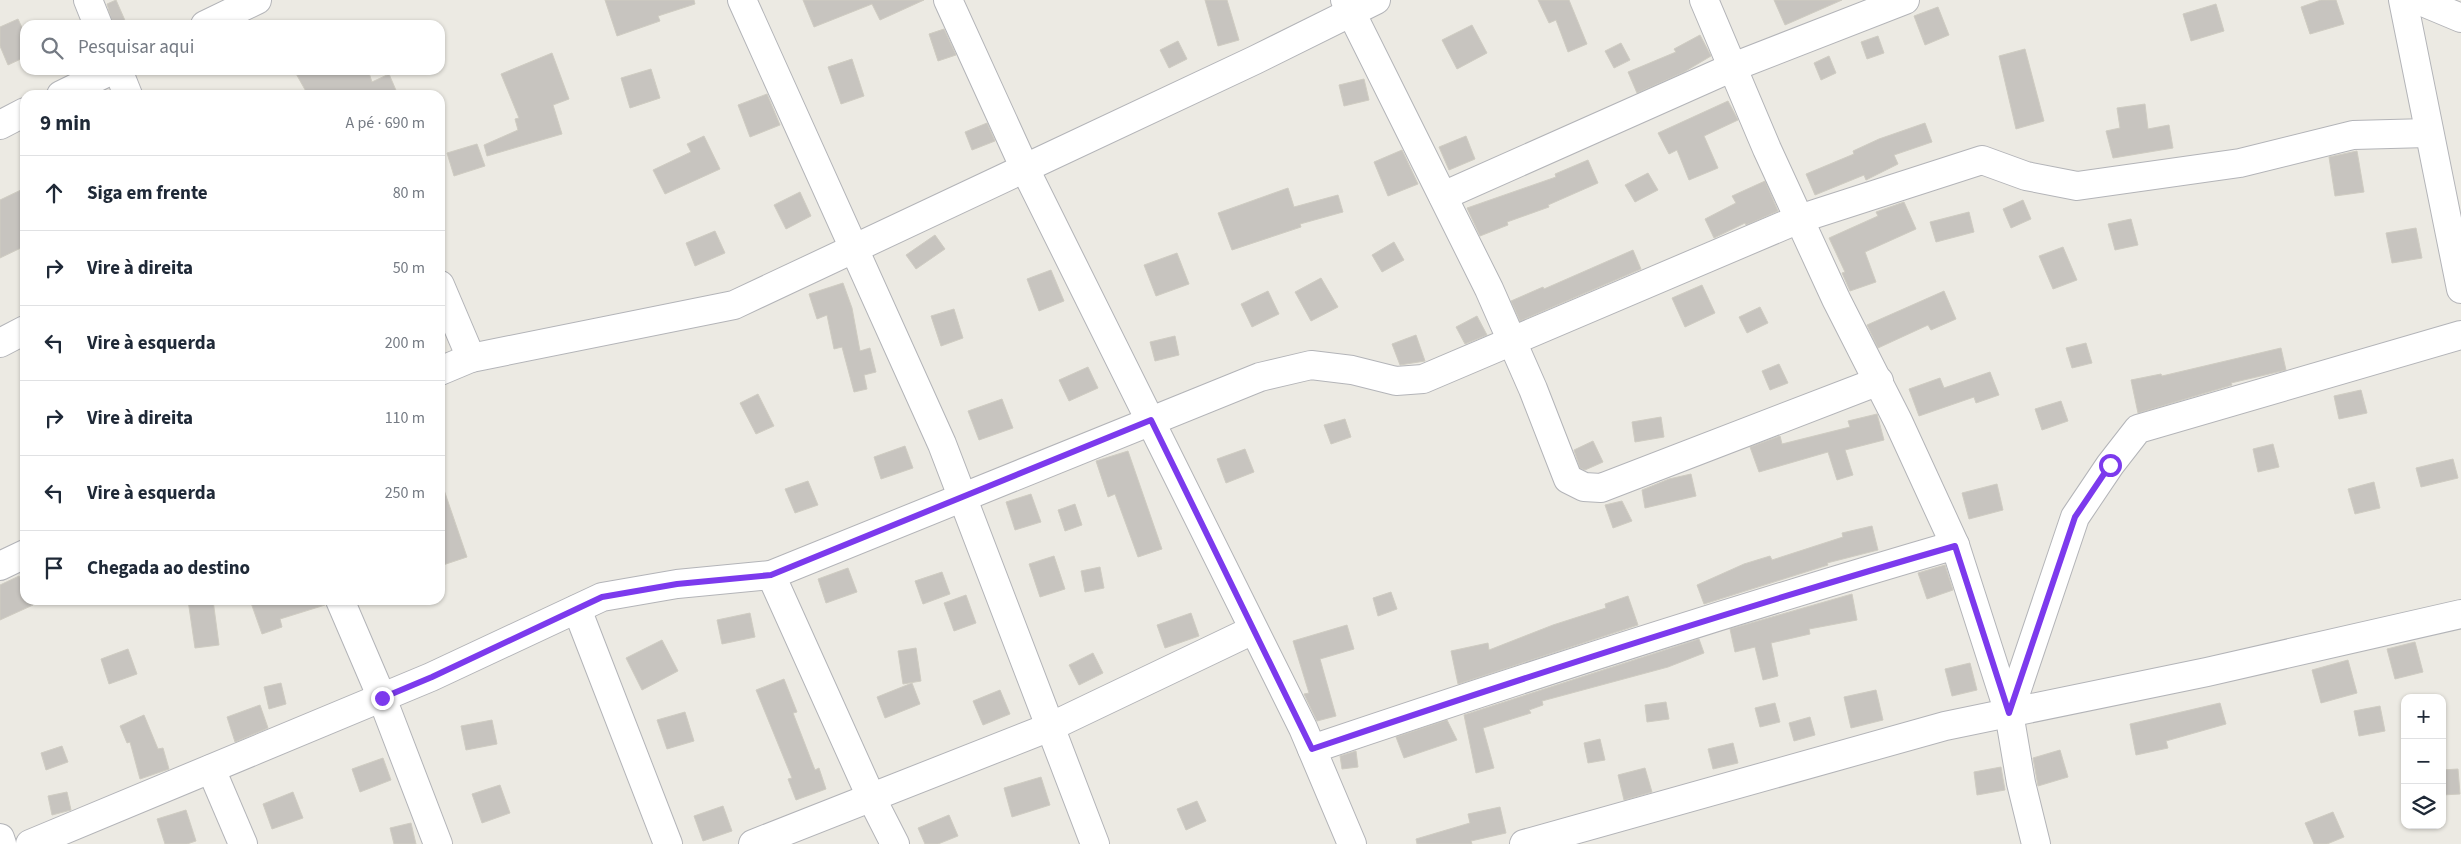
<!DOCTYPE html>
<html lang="pt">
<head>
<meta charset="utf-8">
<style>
  body { margin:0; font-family:"Source Sans 3",sans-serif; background:#f6f6f7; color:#1f2937 }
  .controls { position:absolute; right:15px; bottom:15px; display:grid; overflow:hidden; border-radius:10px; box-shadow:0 1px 4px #0004 }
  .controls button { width:45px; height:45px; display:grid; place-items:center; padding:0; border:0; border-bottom:1px solid #e0e1e3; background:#fff; color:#1f2937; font:25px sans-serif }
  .stop { position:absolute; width:15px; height:15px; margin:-11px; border:4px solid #7c3aed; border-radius:50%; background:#fff }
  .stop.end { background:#7c3aed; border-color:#fff; box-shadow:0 1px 5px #0008 }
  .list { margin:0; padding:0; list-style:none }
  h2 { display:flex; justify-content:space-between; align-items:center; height:65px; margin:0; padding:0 20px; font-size:21px }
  h2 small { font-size:16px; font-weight:400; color:#747a83 }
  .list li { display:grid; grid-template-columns:32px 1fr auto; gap:15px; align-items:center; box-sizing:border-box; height:75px; padding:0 20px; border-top:1px solid #e0e1e3 }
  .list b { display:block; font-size:19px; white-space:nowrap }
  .list em { font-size:16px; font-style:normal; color:#747a83 }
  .icon { flex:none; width:28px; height:28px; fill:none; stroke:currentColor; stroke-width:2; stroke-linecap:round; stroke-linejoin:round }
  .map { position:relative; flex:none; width:2461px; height:844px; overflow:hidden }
  .search { position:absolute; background:#fff; box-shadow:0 1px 4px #0004; left:20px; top:20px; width:425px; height:55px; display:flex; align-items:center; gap:12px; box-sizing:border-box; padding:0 18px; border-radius:15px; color:#747a83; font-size:19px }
  .panel { position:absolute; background:#fff; box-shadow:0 1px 4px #0004; left:20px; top:90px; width:425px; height:515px; border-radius:15px }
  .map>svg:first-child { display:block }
</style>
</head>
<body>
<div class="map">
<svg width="2461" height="844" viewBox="0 0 2461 844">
  <rect width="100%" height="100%" fill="#eceae3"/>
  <g fill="#c7c4bf" stroke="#cfccc2">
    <path d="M116,0L127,25H113L107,4Z"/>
    <path d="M605,0H694L695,4L658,16L660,21L617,36Z"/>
    <path d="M803,0H924L880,20L872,4L814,27Z"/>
    <path d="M1205,0H1227L1239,40L1218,46Z"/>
    <path d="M1538,0H1569L1587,44L1568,52L1556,20L1549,23Z"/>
    <path d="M1774,0H1842L1785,25Z"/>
    <path d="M2321,0H2336L2344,24L2310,34L2301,7Z"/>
    <path d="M2216,4L2224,31L2191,41L2183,14Z"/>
    <path d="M1938,7L1949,35L1925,45L1914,16Z"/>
    <path d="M18,19L25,34V57L8,65L0,46V27Z"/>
    <path d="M1472,25L1487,53L1457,69L1442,40Z"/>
    <path d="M944,29L956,55L938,61L929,34Z"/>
    <path d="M1700,35L1711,56L1684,72L1637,93L1628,72L1676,52L1674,49Z"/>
    <path d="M1878,36L1884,53L1867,59L1861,42Z"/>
    <path d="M1178,41L1187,59L1169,68L1160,50Z"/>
    <path d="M1621,43L1630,60L1614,68L1605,51Z"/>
    <path d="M2025,49L2044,121L2016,129L1999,56Z"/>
    <path d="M552,53L569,99L553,105L562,134L487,156L484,145L518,130L515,119L519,118L501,74Z"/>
    <path d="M1829,56L1836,73L1821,80L1814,63Z"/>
    <path d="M852,59L864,96L841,104L828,67Z"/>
    <path d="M651,69L660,98L630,108L621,78Z"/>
    <path d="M294,70H368L372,82L389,74L398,95H308Z"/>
    <path d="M1364,79L1369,100L1344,106L1339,85Z"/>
    <path d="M767,94L780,125L750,137L738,105Z"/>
    <path d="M1728,101L1738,120L1704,136L1718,168L1689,180L1677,150L1669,154L1658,133Z"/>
    <path d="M2145,104L2148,129L2169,125L2173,148L2113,158L2106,131L2120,128L2117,108Z"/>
    <path d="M987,123L995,141L972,150L965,132Z"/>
    <path d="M1925,123L1932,142L1894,155L1898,164L1866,180L1864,175L1815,195L1806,174L1854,154L1853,151L1879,139Z"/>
    <path d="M704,136L720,169L665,194L653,170L691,152L687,144Z"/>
    <path d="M1466,136L1475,159L1449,170L1439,147Z"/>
    <path d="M477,144L485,166L454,176L447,153Z"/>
    <path d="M1402,150L1418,184L1388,196L1374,162Z"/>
    <path d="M2357,151L2364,192L2335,196L2329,157Z"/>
    <path d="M1588,160L1598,183L1548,205L1549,207L1507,222L1508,225L1480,236L1467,208L1556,177L1555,174Z"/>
    <path d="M1648,173L1658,190L1635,202L1625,185Z"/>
    <path d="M1765,181L1778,211L1746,225L1745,223L1714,238L1705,219L1736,203L1732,196Z"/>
    <path d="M25,188V246L0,258V200Z"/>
    <path d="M1288,188L1294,207L1338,195L1343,212L1300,224L1301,227L1232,250L1218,213Z"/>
    <path d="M800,192L811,216L786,229L774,205Z"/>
    <path d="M2023,200L2031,219L2011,228L2003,209Z"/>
    <path d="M1904,202L1916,229L1865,252L1876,282L1850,291L1842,273L1845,272L1829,238L1878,216L1876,212Z"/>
    <path d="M1969,212L1974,232L1936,242L1930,222Z"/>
    <path d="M2131,219L2138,245L2115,250L2108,224Z"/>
    <path d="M2416,228L2422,258L2392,263L2386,233Z"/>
    <path d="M715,231L725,253L695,266L686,243Z"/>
    <path d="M935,235L945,249L916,269L906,255Z"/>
    <path d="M1394,242L1404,260L1382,272L1372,255Z"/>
    <path d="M2063,247L2077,280L2053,289L2039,256Z"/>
    <path d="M1633,250L1641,269L1520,321L1511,301L1543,287L1544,289Z"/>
    <path d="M1177,253L1189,284L1156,296L1144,265Z"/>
    <path d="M1051,270L1064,301L1039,311L1027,279Z"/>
    <path d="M1321,278L1338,307L1311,321L1295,292Z"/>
    <path d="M843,283L852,308L860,351L870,348L876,372L864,375L867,389L854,392L842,347L834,349L827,315L817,319L809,294Z"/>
    <path d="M1702,285L1715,313L1685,327L1672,298Z"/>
    <path d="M1268,291L1279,314L1252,327L1241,304Z"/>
    <path d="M1944,291L1956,319L1931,330L1928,325L1878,348L1867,325Z"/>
    <path d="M1760,307L1768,323L1747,333L1739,317Z"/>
    <path d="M954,309L963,338L941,346L931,316Z"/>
    <path d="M1477,316L1487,335L1465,344L1456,327Z"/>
    <path d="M1416,335L1425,361L1400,365L1392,344Z"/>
    <path d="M1175,336L1179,355L1155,361L1150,342Z"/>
    <path d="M2086,343L2092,363L2072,368L2066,348Z"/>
    <path d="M2281,348L2286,370L2231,383L2232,385L2138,413L2131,380L2161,374L2162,376Z"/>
    <path d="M1779,364L1788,383L1770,390L1762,371Z"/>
    <path d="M1088,367L1098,388L1069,401L1059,380Z"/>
    <path d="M1990,372L1999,395L1976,403L1974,397L1919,416L1909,389L1940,378L1944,388Z"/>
    <path d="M2361,390L2367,413L2339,419L2334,396Z"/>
    <path d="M758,394L774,426L756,434L740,403Z"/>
    <path d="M1002,399L1013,428L979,440L968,411Z"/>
    <path d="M2061,401L2068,421L2042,430L2035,409Z"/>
    <path d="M1877,414L1884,440L1845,450L1853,475L1837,480L1828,452L1759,472L1750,447L1780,436L1782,444L1850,427L1848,421Z"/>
    <path d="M1661,417L1664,437L1635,442L1632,422Z"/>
    <path d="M1345,419L1351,437L1331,444L1324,425Z"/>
    <path d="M1593,441L1603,462L1585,470L1580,468L1574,450Z"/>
    <path d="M2273,444L2279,467L2258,472L2253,449Z"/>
    <path d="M905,446L913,468L881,479L874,457Z"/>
    <path d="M1245,449L1254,472L1226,483L1217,459Z"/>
    <path d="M1128,451L1162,549L1138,557L1115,494L1108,497L1096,461Z"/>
    <path d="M2453,459L2458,478L2421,487L2416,468Z"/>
    <path d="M1691,474L1696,496L1645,508L1642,490L1669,479Z"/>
    <path d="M808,481L818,505L795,513L785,489Z"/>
    <path d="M2374,482L2380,508L2355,514L2348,489Z"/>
    <path d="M1997,484L2003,510L1969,519L1962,493Z"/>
    <path d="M440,487H443L467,557L440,566Z"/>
    <path d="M1031,494L1041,522L1015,530L1006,502Z"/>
    <path d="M1622,501L1632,521L1613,528L1605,505Z"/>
    <path d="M1075,504L1082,525L1065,531L1058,510Z"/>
    <path d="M1872,526L1878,550L1827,563L1828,565L1704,604L1697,585L1744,564L1770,556L1772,560L1843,537L1842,533Z"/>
    <path d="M1054,556L1065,589L1040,597L1029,564Z"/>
    <path d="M1945,565L1953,590L1927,599L1918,573Z"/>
    <path d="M1100,567L1104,588L1085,592L1081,571Z"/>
    <path d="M848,568L857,592L826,603L818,579Z"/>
    <path d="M942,572L950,594L923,604L915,581Z"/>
    <path d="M19,576L25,588V600H31L33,605L0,620V585Z"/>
    <path d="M1391,592L1397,609L1378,616L1373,598Z"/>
    <path d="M1852,594L1857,620L1809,629L1810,634L1771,643L1778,676L1763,680L1755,647L1735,652L1730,629Z"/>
    <path d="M966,595L976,623L954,631L944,603Z"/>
    <path d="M1628,596L1638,625L1458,684L1451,651L1488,643L1489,650L1553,625L1606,608L1605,604Z"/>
    <path d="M188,600H213L219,645L195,648Z"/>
    <path d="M250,600H325V605L280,619L282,627L262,634Z"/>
    <path d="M750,613L755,637L722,644L717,620Z"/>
    <path d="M1191,613L1199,636L1165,648L1157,625Z"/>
    <path d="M1347,625L1354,649L1320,659L1336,716L1317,721L1304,694L1309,693L1293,641Z"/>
    <path d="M1699,639L1704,653L1668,667L1542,701L1543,705L1529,710L1531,713L1483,728L1494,768L1476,773L1464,715Z"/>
    <path d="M662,640L678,671L642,690L626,658Z"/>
    <path d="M2415,642L2423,672L2395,679L2387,649Z"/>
    <path d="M916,648L921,681L903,684L898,651Z"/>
    <path d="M128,649L137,674L109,684L101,659Z"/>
    <path d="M1093,653L1103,673L1079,685L1069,665Z"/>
    <path d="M2348,660L2357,693L2321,703L2312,670Z"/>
    <path d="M1970,663L1977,690L1952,696L1945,669Z"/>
    <path d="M784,679L797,712L793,713L815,770L819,768L826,789L796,800L788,779L792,778L756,690Z"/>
    <path d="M281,683L286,704L269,709L264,687Z"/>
    <path d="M912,683L920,704L885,718L877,697Z"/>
    <path d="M1000,690L1010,714L983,725L973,701Z"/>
    <path d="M1876,690L1883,720L1851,728L1844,697Z"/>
    <path d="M1666,702L1669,719L1647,722L1645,705Z"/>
    <path d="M1775,703L1780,722L1760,727L1755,708Z"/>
    <path d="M2220,703L2226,724L2166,741L2168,748L2136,755L2130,724Z"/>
    <path d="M260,705L268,728L235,742L227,717Z"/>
    <path d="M2380,706L2385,731L2359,736L2354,711Z"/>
    <path d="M685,712L694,741L667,749L657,720Z"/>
    <path d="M144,715L158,749L163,748L169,769L140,779L130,742L127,743L120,726Z"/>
    <path d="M1810,717L1815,735L1794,741L1789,723Z"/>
    <path d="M492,720L497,744L466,750L461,726Z"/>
    <path d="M1447,720L1457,740L1404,758L1396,737Z"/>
    <path d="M1600,739L1605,760L1588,763L1584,743Z"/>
    <path d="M1733,743L1738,763L1713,769L1708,749Z"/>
    <path d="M62,746L68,762L46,770L41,753Z"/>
    <path d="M2060,750L2068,777L2038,786L2033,758Z"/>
    <path d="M1356,751L1358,767L1342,769L1340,756Z"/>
    <path d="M383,758L391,780L360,792L352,769Z"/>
    <path d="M2001,767L2005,790L1977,795L1974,772Z"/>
    <path d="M1645,768L1652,792L1624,800L1618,775Z"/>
    <path d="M2458,769L2460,794L2442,795V770Z"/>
    <path d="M1041,777L1050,805L1012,817L1004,788Z"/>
    <path d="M500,785L510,813L482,823L472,794Z"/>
    <path d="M67,792L71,810L52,815L48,796Z"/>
    <path d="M293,792L303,818L272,829L263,804Z"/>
    <path d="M1197,801L1206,821L1186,830L1177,809Z"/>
    <path d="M723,806L732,831L703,841L694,816Z"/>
    <path d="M1500,807L1506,833L1471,841L1472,844H1417L1416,839L1470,823L1468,814Z"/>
    <path d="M186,810L196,841L187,844H165L157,819Z"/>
    <path d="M2333,812L2344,837L2327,844H2314L2305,823Z"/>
    <path d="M949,815L958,836L938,844H925L918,828Z"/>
    <path d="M411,823L416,844H394L390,828Z"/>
  </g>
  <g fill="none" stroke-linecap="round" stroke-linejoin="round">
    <defs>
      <g id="minor">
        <path d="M88,0L98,25"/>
        <path d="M742,0L942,444L1095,844"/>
        <path d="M948,0L1025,169L1303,728L1352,844"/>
        <path d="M1345,0L1489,289L1533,389L1568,479L1584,487L1601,488L1879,381"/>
        <path d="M1704,0L1767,149L1836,299L1898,421L1955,545L2009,713L2021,783L2036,844"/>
        <path d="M2403,0L2461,289"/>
        <path d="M2418,0L2461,18"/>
        <path d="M205,25L257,0"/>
        <path d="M118,70L128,95"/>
        <path d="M61,95L112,70"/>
        <path d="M0,125L25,112"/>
        <path d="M1443,196L1733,67L1905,0"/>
        <path d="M440,285L471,358L440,371"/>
        <path d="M0,343L25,330"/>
        <path d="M471,358L734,305L1255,60L1376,0"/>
        <path d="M0,566L25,554"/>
        <path d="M771,575L871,797L895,844"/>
        <path d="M340,600L382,698L438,844"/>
        <path d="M577,609L668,844"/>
        <path d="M2009,713L2075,517L2110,465L2138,429L2461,335"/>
        <path d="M1312,749C1525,677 1739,608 1955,545"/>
        <path d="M211,769L243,844"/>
        <path d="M0,838L2,844"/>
        <path d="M30,844L431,677L602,597L677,584L771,575L1260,377L1311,365L1352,370L1396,381L1423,379L1799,219L1982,160L2026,176L2077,186L2240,163L2353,135L2428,133"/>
        <path d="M753,844L1050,727L1253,630"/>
        <path d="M1524,844L1945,726L2207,672L2461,614"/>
      </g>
    </defs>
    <use href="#minor" stroke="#b3b4b8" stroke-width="30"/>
    <use href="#minor" stroke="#fff" stroke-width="28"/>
  </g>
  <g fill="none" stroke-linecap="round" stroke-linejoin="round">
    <path stroke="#7c3aed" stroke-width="6" d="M382,698L432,677L602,597L677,584L771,575L1151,420L1312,749C1525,677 1739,608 1955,546L2009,713L2075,517L2110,465"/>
  </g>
</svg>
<div class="controls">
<button>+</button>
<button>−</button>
<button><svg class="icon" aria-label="layers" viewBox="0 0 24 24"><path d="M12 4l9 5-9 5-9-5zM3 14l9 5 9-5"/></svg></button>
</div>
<div class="stop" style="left:2110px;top:465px"></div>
<div class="stop end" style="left:382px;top:698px"></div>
<div class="search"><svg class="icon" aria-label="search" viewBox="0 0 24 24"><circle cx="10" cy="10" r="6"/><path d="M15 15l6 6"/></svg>Pesquisar aqui</div>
<section class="panel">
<h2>9 min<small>A pé · 690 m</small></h2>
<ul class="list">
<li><svg class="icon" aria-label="ahead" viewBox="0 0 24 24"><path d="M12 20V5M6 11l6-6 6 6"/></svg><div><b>Siga em frente</b></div><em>80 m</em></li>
<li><svg class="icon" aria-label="right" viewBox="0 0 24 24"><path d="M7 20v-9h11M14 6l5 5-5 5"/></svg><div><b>Vire à direita</b></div><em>50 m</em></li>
<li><svg class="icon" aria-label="left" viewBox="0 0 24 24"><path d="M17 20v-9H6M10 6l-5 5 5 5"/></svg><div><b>Vire à esquerda</b></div><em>200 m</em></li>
<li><svg class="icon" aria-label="right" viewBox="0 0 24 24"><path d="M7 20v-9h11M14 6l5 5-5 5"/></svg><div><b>Vire à direita</b></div><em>110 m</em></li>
<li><svg class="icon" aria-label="left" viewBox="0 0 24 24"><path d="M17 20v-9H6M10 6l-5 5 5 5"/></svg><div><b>Vire à esquerda</b></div><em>250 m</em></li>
<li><svg class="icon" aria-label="arrive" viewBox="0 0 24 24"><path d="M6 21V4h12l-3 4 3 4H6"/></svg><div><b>Chegada ao destino</b></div></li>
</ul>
</section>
</div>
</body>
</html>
